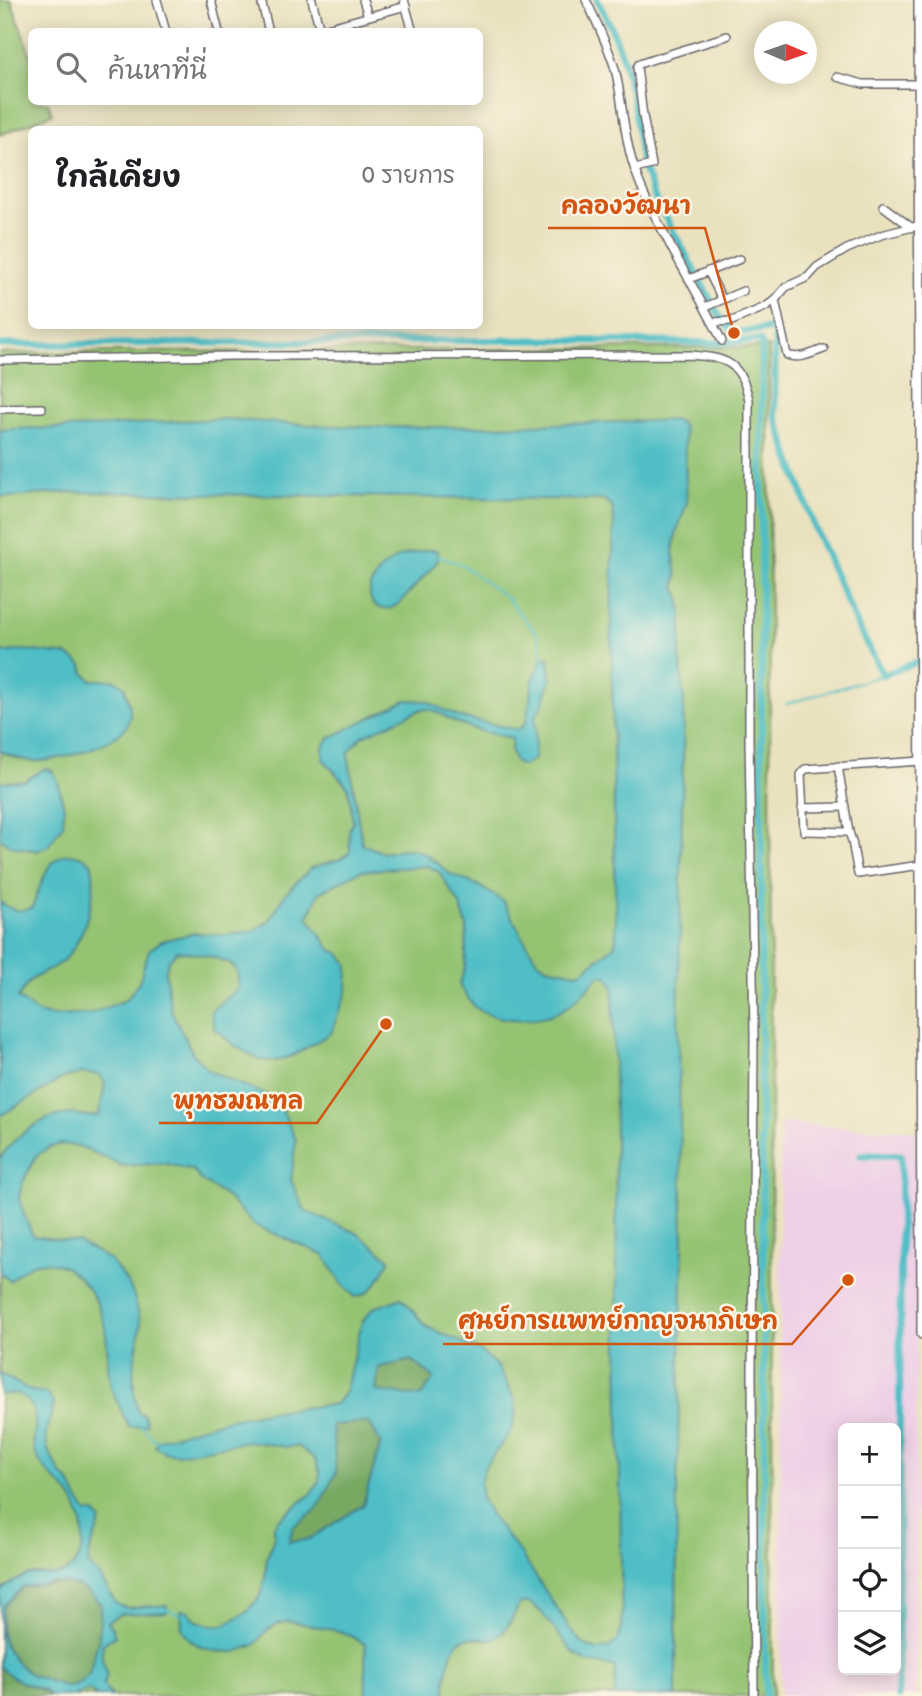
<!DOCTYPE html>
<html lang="th">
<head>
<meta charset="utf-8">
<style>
  body { margin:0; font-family:"Balsamiq Sans","Playpen Sans Thai",sans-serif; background:#f6f6f6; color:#202124 }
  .controls { position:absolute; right:21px; bottom:21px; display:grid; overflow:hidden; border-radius:10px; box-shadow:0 4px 18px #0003 }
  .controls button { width:63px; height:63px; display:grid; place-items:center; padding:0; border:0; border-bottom:2px solid #e0e0e0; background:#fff; color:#202124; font:35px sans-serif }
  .compass { position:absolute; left:754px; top:21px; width:63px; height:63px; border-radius:50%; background:#fff; box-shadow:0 4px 18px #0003; rotate:92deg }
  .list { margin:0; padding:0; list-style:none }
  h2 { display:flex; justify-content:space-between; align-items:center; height:91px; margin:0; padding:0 28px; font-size:30px }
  h2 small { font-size:23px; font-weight:400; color:#757577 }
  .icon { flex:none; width:38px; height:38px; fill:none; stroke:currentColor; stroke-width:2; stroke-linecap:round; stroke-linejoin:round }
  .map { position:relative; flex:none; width:922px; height:1696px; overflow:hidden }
  .search { position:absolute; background:#fff; box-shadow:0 4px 18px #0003; left:28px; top:28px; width:455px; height:77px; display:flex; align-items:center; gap:18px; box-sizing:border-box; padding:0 24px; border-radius:10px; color:#757577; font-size:26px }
  .panel { position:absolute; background:#fff; box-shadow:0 4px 18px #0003; left:28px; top:126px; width:455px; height:203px; border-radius:10px }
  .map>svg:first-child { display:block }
</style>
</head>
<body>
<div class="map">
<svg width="922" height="1696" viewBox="0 0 922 1696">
  <rect width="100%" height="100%" fill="#fcf5e5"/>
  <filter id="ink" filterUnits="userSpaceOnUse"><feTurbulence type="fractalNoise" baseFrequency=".0143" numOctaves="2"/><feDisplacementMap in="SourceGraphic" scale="14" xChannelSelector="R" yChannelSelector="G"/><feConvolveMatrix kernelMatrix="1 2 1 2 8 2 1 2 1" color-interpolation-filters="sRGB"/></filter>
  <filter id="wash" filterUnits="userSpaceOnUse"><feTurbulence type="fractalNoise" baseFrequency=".00686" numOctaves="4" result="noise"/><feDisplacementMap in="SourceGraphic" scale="28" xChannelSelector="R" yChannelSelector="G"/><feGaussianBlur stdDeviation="1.57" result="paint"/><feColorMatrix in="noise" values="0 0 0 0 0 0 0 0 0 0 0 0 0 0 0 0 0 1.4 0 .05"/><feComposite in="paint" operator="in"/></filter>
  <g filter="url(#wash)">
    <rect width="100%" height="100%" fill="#eae2bf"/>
    <path fill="#eed0e7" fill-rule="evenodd" d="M780,1123L916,1131L917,1696H781ZM843,1428H896V1670H843Z"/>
    <g fill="#94c372" stroke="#5b7256" stroke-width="2">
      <path d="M0,0H11L31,57L32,102H48L52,114L0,135Z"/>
      <path d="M769,347L773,1696H0V353Z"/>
    </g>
    <g fill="#77a964" stroke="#4c6650" stroke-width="2">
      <path d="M412,1360L434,1378L421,1397L376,1391L378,1367Z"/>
      <path d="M369,1422L381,1443L363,1505L309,1540L289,1542L293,1527L317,1509L332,1425Z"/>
      <path d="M55,1583C80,1584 83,1587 101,1604L99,1639L89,1675L79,1683L68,1687L31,1675L15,1661L5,1646L1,1629L4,1605L23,1587Z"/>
      <path d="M0,1666C14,1682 34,1684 51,1696H0Z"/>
    </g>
    <g fill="#4fbec6" stroke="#387080" stroke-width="2" fill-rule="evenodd">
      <path d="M230,419C377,434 525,425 673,420L680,422L684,429L687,503L677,530L673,551L677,576L675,588L680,598L682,617L680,655L684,700L678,1037L683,1241L677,1487L676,1696H615V1667L586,1662L574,1654L540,1611L529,1603H520C514,1614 509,1628 499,1636C489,1643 478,1636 467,1638C448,1642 445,1680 446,1696H366L365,1644L343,1632L289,1621L275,1625L265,1632L255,1645L235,1652L215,1651L201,1647L190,1640L182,1629L181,1610L188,1611L197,1621L209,1625H225L246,1612L259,1598L265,1579L267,1558L274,1537V1526L278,1520L311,1494L318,1484L320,1473L315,1459L298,1446L286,1447L249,1441L178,1454L165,1452L155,1446L158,1440L225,1420L266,1412L336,1404L345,1392L362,1322L373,1308L402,1298L427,1327L479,1350L497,1366L515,1400L516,1414L511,1431L486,1465L480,1482L482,1499L491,1516L521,1554L571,1630L583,1644L596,1650L608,1648L618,1640L622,1626L613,987L607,976H599C587,989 574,1004 558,1012C536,1023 495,1022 475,1007C469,1001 464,992 459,985L465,968L467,927L460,905L439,872L428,866L360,871L319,893L308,917L330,949L340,954L348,964L347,992L331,1033L294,1055L276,1061L260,1060L235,1046L214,1028L211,1011L238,988C238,980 239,971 233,966C223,957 190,952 177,951L169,960L165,971L171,1010L193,1054L209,1071L269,1096L280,1105L296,1140L291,1180L305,1211L357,1233L390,1259C381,1276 375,1293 355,1297L340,1281L324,1255L254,1225L227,1197L202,1181L192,1170L164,1163L123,1166L79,1146L62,1144L50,1147L36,1156L22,1184L19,1198L24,1215L33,1236L78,1242L110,1260L128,1283L134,1296L141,1323L133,1370L134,1393L138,1412L144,1415L147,1425L129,1427C123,1414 116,1401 111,1387C106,1369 109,1347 105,1328C99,1297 73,1257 37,1263C26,1265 18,1274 10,1281L0,1273V1159C12,1137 45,1114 71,1114C83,1114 86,1119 99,1115L105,1084L100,1075L83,1073L63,1078L0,1116V902C11,910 19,913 32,908C43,880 52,836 91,862C99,890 85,938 64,960C55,968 41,973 31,980C26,985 22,992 18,998L38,1013L51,1016L90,1014L126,1000L139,982L149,950L162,941L194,933L226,935L255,930L269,921L286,893L311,868L340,859L350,852L349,830L353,821L348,787L323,759V748L329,738L406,700L426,701L459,717L519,730L526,722L533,680L542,658H549L551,678L543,704L535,716L536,728L534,759L522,766L515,762L511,751L512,738C494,735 475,730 458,723C446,718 435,708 422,709L361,737L348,753L362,844L384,853L402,849L416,850L431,857L429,859L435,861L450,874L479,886L503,901L526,943L536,959L546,967L577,973L583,971L614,946L616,938L611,624L614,519L612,507L605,500L70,492L12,497L0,496V430C22,427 44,429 66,428C121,426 175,420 230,419ZM412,1360L434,1378L421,1397L376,1391L379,1367ZM369,1422L381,1443L363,1505L309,1539L289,1542L293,1527L317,1509L336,1473L332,1425Z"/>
      <path d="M427,550H437L438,561L400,603L391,608L382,609L373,604L370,596V586L381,569L400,556Z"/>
      <path d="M24,650L68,655L82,665L84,673L91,680H114L124,686C128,699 133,710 128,723C120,745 53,763 31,761C19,760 10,756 0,751V653Z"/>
      <path d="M44,769L51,770L57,778L64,808L63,825L48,846L37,851L11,846L0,838V782L24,781Z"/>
      <path d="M0,1374L32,1391L46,1393L54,1403L46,1432L47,1448L61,1474L70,1482L77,1498L87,1513H95L101,1520L90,1550L88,1564L100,1576L115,1602L121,1606L128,1608L167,1605V1612L120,1614L107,1622L112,1627L115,1636L103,1644C103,1648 101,1653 102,1657C104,1671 111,1669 103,1685L111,1696H97L89,1690L73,1696H51L43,1690L21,1682L6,1673L0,1666V1591C12,1583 23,1574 38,1574C45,1574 53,1576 60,1574C68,1573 76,1564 79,1557C89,1534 80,1506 64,1488C62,1485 58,1483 56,1481C50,1475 43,1467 39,1460C23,1437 51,1417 18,1393L0,1395ZM55,1583C80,1584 83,1587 101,1604L99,1639L89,1674L79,1683L68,1687L31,1675L15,1661L5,1646L1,1629L4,1605L23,1587Z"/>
    </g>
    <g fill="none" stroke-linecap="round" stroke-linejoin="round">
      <g stroke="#4fbec6" stroke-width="2">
        <path d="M439,556L462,565L506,597L537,634L544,658"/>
        <path d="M786,704L883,675"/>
        <path d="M141,1426L157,1442"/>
        <path d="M167,1609L181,1615"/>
      </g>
      <g stroke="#4fbec6" stroke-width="7">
        <path d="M597,0L611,27L623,58L633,99L642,163L654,196L719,316L734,333L775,328V415L815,529L857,625L883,675L922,660"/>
        <path d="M730,342L759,340L762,344V355L761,1113C766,1307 763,1502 766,1696"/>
        <path d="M0,345L536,340L713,343L729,342"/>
        <path d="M861,1155H901L898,1696"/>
      </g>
    </g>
  </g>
  <g filter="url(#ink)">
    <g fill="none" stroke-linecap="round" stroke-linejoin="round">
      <defs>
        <g id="minor">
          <path d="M157,0L166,32"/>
          <path d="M211,0L219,32"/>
          <path d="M261,0L269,32"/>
          <path d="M312,0L320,30"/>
          <path d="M363,0L368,16"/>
          <path d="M404,0L412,29"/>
          <path d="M586,0C597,23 608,45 615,69C623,101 623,133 633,164C642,193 657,220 671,247C688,278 706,309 722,341"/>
          <path d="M312,32L406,6"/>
          <path d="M837,77L863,84H920"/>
          <path d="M635,169L652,165L643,116L637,67L639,64L654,59L727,36"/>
          <path d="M883,206L911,227"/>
          <path d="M708,271L722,299"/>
          <path d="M689,279L740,259"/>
          <path d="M775,300L787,355C800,360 812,353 824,349"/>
          <path d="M705,307L743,291"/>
          <path d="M713,322L732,321L765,307L775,300L786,287L808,277L817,267L847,249L881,235L921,225"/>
          <path d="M0,360L233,356L691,355C727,358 741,362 749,400V739L754,1034L752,1373L754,1696"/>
          <path d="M0,409L42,408"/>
          <path d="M838,766L849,832L852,841L858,874L921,865"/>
          <path d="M802,808L845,807"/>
          <path d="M849,832L804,831L801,775L805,769L921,761"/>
        </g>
        <path id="major" d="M919,0L922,1334"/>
        <path id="highway" d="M920,8L922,28"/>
      </defs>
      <use href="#minor" stroke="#686569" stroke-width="10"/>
      <use href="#major" stroke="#686569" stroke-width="12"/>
      <use href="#highway" stroke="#686569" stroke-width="13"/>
      <use href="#minor" stroke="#fff" stroke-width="7"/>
      <use href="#major" stroke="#fff" stroke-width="9"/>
      <use href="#highway" stroke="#fff" stroke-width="10"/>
    </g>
  </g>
  <path fill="none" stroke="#d45411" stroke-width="2.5" d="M734 333L705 228H548M386 1024L317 1123H159M848 1280L792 1344H443"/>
  <g fill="#d45411" stroke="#fcf5e5" stroke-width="2.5">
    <circle cx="734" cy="333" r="7"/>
    <circle cx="386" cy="1024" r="7"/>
    <circle cx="848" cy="1280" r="7"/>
  </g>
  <g font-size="24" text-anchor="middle" font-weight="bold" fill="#d45411" stroke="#fcf5e5" stroke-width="5" stroke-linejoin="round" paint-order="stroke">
    <text x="626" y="214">คลองวัฒนา</text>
    <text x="238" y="1109">พุทธมณฑล</text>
    <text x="618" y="1329">ศูนย์การแพทย์กาญจนาภิเษก</text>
  </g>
</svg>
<div class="controls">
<button>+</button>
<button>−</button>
<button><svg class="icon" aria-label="locate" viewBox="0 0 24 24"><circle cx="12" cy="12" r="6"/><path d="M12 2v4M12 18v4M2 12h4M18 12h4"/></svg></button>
<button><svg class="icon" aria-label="layers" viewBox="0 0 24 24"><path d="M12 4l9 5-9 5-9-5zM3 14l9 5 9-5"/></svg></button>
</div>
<svg class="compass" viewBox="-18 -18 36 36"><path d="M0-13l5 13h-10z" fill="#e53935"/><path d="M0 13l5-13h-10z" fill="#757577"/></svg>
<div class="search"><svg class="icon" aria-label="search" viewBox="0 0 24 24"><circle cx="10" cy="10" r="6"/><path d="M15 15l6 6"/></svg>ค้นหาที่นี่</div>
<section class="panel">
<h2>ใกล้เคียง<small>0 รายการ</small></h2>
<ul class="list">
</ul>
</section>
</div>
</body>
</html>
